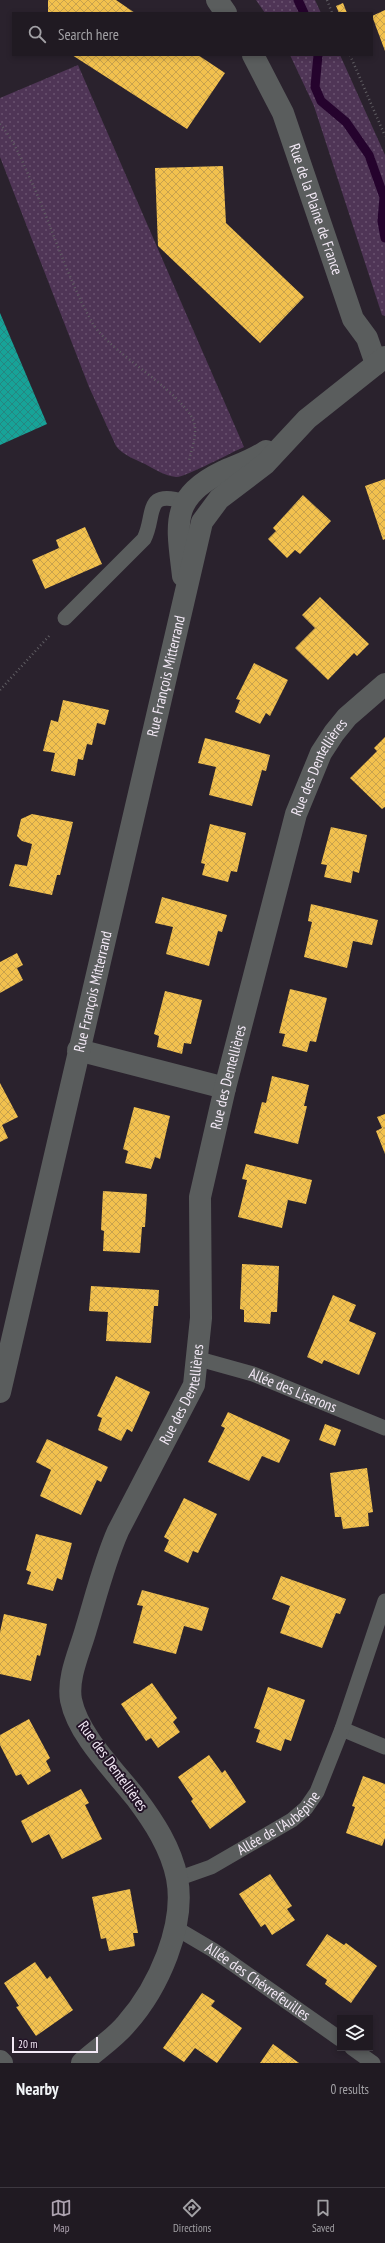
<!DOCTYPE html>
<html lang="en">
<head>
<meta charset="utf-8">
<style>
  body { margin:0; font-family:"PT Sans Narrow",sans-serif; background:#28232a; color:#f1f3f6 }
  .controls { position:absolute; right:12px; bottom:12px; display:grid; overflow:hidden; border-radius:0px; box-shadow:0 2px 6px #0003 }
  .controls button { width:36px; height:36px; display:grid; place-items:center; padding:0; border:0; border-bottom:1px solid #3d3840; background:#201a22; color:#f1f3f6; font:20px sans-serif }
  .scale { position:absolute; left:12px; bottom:10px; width:86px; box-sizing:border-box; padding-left:4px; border:2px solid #f3e9f6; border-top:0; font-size:11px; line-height:14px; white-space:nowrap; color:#f3e9f6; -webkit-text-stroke:3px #231427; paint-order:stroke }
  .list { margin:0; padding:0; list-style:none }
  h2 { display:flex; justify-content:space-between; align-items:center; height:52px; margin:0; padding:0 16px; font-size:17px }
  h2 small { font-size:13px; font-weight:400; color:#a2a1a5 }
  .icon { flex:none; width:22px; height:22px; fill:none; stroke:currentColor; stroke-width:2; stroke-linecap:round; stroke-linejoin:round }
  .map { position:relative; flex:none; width:385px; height:2063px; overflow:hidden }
  .search { position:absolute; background:#201a22; box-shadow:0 2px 6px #0003; left:12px; right:12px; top:12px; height:44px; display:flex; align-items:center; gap:10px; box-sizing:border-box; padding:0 14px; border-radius:0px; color:#a2a1a5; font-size:15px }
  .sheet { height:124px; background:#201a22 }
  nav { display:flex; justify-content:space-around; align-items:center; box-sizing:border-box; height:56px; border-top:1px solid #3d3840; background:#201a22; font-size:11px; color:#a2a1a5 }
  nav a { display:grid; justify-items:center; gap:2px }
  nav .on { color:#ada3b0 }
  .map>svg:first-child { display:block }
</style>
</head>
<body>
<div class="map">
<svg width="385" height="2063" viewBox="0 0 385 2063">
  <defs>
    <pattern id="grass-dots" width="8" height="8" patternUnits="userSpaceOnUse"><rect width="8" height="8" fill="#4f3556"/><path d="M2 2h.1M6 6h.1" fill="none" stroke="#69526f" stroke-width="1.8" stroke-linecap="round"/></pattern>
    <pattern id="homes-cross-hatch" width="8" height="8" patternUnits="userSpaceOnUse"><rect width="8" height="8" fill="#f2c14e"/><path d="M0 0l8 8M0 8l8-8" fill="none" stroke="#c8a24d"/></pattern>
    <pattern id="public-cross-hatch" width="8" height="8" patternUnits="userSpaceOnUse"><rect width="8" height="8" fill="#17a398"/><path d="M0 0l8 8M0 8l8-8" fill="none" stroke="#268781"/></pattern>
  </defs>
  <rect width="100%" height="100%" fill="#2a222d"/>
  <g fill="url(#grass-dots)">
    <path d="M256,0H315L321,13H265Z"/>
    <path d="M290,55H340L385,155V316L382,315L314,106Z"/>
    <path d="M78,65L244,447C232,452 184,478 176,477C165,476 154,469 145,464C134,459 123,455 116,446L89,387L0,157V98Z"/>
  </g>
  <g fill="url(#homes-cross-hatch)">
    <path d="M48,0H116L135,13H48Z"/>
    <path d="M343,3L347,13H339L336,6Z"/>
    <path d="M385,10V51L372,16Z"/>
    <path d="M72,55H198L225,73L187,129Z"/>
    <path d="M223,166L226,223L304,297L260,343L158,246L155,168Z"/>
    <path d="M385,479V539L383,540L365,486Z"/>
    <path d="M303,495L331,521L300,554L295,550L287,558L268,539L276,531L273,528Z"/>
    <path d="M85,527L102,564L45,589L32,560L59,548L56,540Z"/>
    <path d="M320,597L369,644L357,656L354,653L328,680L295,648L315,628L302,615Z"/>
    <path d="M254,663L288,680L270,716L266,713L260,724L235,712L240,700L236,699Z"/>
    <path d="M63,700L109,710L105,725L97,723L92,745L87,744L83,760L78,759L75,776L51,771L55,753L43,751L51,720L58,722Z"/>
    <path d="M385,737V807L382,809L350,778L377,751L374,748Z"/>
    <path d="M205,738L270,755L266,771L262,770L252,806L209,795L216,767L198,763Z"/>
    <path d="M32,814L73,822L60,875H57L52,895L9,886L15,864L27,866L32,844L22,841L17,836L21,819Z"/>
    <path d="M210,824L246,833L237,872L231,871L228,882L202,875L205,864L201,863Z"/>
    <path d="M331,827L367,835L359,873L353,871L351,883L324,877L327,865L321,864Z"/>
    <path d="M162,897L227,915L222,932L218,931L209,966L166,954L173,927L155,923Z"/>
    <path d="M311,904L378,920L372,945L353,941L347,968L304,957L312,922L308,921Z"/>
    <path d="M17,953L23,965L17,968L23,980L0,993V962Z"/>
    <path d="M290,989L327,998L316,1042L310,1041L307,1052L282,1046L285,1034L279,1033Z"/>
    <path d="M165,991L202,1000L191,1044L184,1043L182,1054L157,1047L159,1036L154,1034Z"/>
    <path d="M272,1076L309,1085L304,1106H307L298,1144L254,1133L262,1102L266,1103Z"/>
    <path d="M0,1083L18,1117L2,1125L8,1138L0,1142Z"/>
    <path d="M134,1107L170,1116L160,1159L155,1157L151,1169L125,1163L128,1151L123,1149Z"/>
    <path d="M385,1114V1154L376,1131L382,1128L377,1117Z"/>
    <path d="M246,1164L312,1180L306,1204L288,1200L282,1228L238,1217L247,1180L242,1179Z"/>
    <path d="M103,1191L147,1194L145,1227H142L140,1253L103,1251L104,1231L101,1230Z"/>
    <path d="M242,1264L279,1266L277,1312H271L270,1324L244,1322V1310L240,1309Z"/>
    <path d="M91,1286L159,1290L158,1306H154L151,1343L106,1341L108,1312L89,1311Z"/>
    <path d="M333,1295L356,1305L349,1321L376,1333L359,1375L324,1360L322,1364L307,1357Z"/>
    <path d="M116,1376L150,1392L132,1432L127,1429L121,1441L98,1430L102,1418L97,1416Z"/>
    <path d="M228,1412L290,1440L279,1463L262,1456L249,1481L208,1462L225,1428L221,1426Z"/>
    <path d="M325,1424L341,1430L335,1446L319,1440Z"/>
    <path d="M47,1439L108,1467L101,1482L97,1480L81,1515L40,1496L51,1470L36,1462Z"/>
    <path d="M367,1468L373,1512L368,1513L369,1526L343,1529L341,1517H335L330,1473Z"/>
    <path d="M184,1498L217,1514L198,1553L193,1551L188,1563L164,1551L169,1540L164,1537Z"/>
    <path d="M36,1534L72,1543L62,1580L57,1578L53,1591L27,1584L31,1572L26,1570Z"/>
    <path d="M281,1576L346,1599L340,1614L336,1613L322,1648L280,1633L290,1606L272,1599Z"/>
    <path d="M142,1590L209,1608L202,1631L184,1626L176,1654L133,1643L143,1606L137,1605Z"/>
    <path d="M4,1614L47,1624L40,1656L37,1655L31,1681L0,1674V1632Z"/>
    <path d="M152,1683L177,1718L173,1722L180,1732L158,1748L151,1738L146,1741L121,1704Z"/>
    <path d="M268,1687L305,1700L291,1741L285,1739L281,1751L256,1742L260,1730L254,1728Z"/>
    <path d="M29,1719L50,1758L46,1761L51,1771L28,1785L21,1774L16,1776L0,1745V1735Z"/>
    <path d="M209,1755L222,1773L225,1770L246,1802L210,1829L191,1801L193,1799L178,1777Z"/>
    <path d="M363,1776L385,1784V1838L382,1846L346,1833L355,1807L352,1806Z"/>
    <path d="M81,1789L89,1803L85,1805L102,1839L62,1859L49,1834L32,1843L21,1821Z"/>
    <path d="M270,1874L292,1906L287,1909L295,1920L272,1935L265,1924L261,1927L239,1894Z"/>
    <path d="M130,1889L138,1933H133L135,1946L109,1951L106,1938L101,1939L92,1897Z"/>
    <path d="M327,1934L344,1945L346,1943L377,1966L351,2003L325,1984L327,1980L306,1965Z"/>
    <path d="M35,1962L47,1979L50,1976L73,2010L36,2036L16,2007L19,2006L4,1983Z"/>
    <path d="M202,1993L215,2001L211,2006L242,2028L217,2063L195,2048L184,2062L163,2048Z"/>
    <path d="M273,2044L299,2063H260Z"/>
  </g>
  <path fill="url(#public-cross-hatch)" d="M0,313L47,424L0,445Z"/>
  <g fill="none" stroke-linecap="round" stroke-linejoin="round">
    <g stroke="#25032d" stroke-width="9">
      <path d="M298,0L304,13"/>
      <path d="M318,55L315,87L321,101L346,122L369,155L384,197L382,221L385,238"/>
    </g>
    <g stroke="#605e63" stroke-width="2.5" stroke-dasharray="1 3" stroke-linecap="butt">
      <path d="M327,0L332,13"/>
      <path d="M350,55L385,136"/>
      <path d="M0,124C13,139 20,156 28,174C51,223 66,276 93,324C112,355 194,398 195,428C196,438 191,451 189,461"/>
      <path d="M0,690L50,635"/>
    </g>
    <g stroke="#5a5d5d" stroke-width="15">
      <path d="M65,618L144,539C156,516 143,488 185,502"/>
      <path id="s1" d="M199,1359L253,1374L385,1428"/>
      <path d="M342,1729L385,1747"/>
      <path id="s2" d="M177,1879L211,1867L292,1820L306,1808L317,1792L342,1729L385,1601"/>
      <path id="s3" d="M174,1927L213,1950L340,2039"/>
      <path d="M352,2048L373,2063"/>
    </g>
    <g stroke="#5a5d5d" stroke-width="22">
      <path d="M217,0L226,13"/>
      <path id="s4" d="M253,55L283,113L353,319L367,338L376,364"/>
      <path d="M183,576C177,524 169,497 224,471C238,465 253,460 266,451"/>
      <path d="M78,1050L225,1088"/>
      <path id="s5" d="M0,1392L202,522L219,499L265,464L307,419L385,357"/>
      <path d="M0,2061L2,2063"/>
      <path id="s6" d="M82,2063C96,2050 115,2038 127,2023C158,1988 186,1926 177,1878C171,1848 154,1822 136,1798C114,1770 78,1735 71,1700C67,1677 80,1651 86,1629C96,1596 104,1563 118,1531L194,1385L201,1318L200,1197L225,1088L296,814L321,753L334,733L347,717L385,684"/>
    </g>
  </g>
  <g text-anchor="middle" stroke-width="4" stroke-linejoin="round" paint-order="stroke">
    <g font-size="15" fill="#f3e9f6" stroke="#231427">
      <text dy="5" stroke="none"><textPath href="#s4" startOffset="167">Rue de la Plaine de France</textPath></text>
      <text dy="5" stroke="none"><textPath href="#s5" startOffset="735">Rue François Mitterrand</textPath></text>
      <text dy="5" stroke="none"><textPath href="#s6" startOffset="1404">Rue des Dentellières</textPath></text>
      <text dy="5" stroke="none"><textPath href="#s5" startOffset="411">Rue François Mitterrand</textPath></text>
      <text dy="5" stroke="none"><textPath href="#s6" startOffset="1080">Rue des Dentellières</textPath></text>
      <text dy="5" stroke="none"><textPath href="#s1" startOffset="99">Allée des Liserons</textPath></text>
      <text dy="5" stroke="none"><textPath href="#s6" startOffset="756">Rue des Dentellières</textPath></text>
      <text transform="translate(113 1766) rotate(54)" y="5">Rue des Dentellières</text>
      <text dy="5" stroke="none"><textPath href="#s2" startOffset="117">Allée de l'Aubépine</textPath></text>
      <text dy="5" stroke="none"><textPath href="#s3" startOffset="100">Allée des Chévrefeuilles</textPath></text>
    </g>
  </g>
</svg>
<div class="controls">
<button><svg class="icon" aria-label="layers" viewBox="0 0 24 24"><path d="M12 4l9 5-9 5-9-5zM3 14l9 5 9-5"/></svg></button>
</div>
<div class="scale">20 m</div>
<div class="search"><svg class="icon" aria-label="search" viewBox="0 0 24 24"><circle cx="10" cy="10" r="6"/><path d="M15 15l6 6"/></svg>Search here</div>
</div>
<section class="sheet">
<h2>Nearby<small>0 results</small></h2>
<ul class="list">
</ul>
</section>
<nav>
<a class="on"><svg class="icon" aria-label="map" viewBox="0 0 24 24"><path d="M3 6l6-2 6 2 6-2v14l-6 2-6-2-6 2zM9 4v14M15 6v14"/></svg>Map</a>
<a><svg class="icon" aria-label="directions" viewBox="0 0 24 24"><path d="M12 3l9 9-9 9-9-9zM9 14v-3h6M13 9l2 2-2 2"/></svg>Directions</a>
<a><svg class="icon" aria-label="saved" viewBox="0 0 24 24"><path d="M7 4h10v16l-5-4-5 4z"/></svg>Saved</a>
</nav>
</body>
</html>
